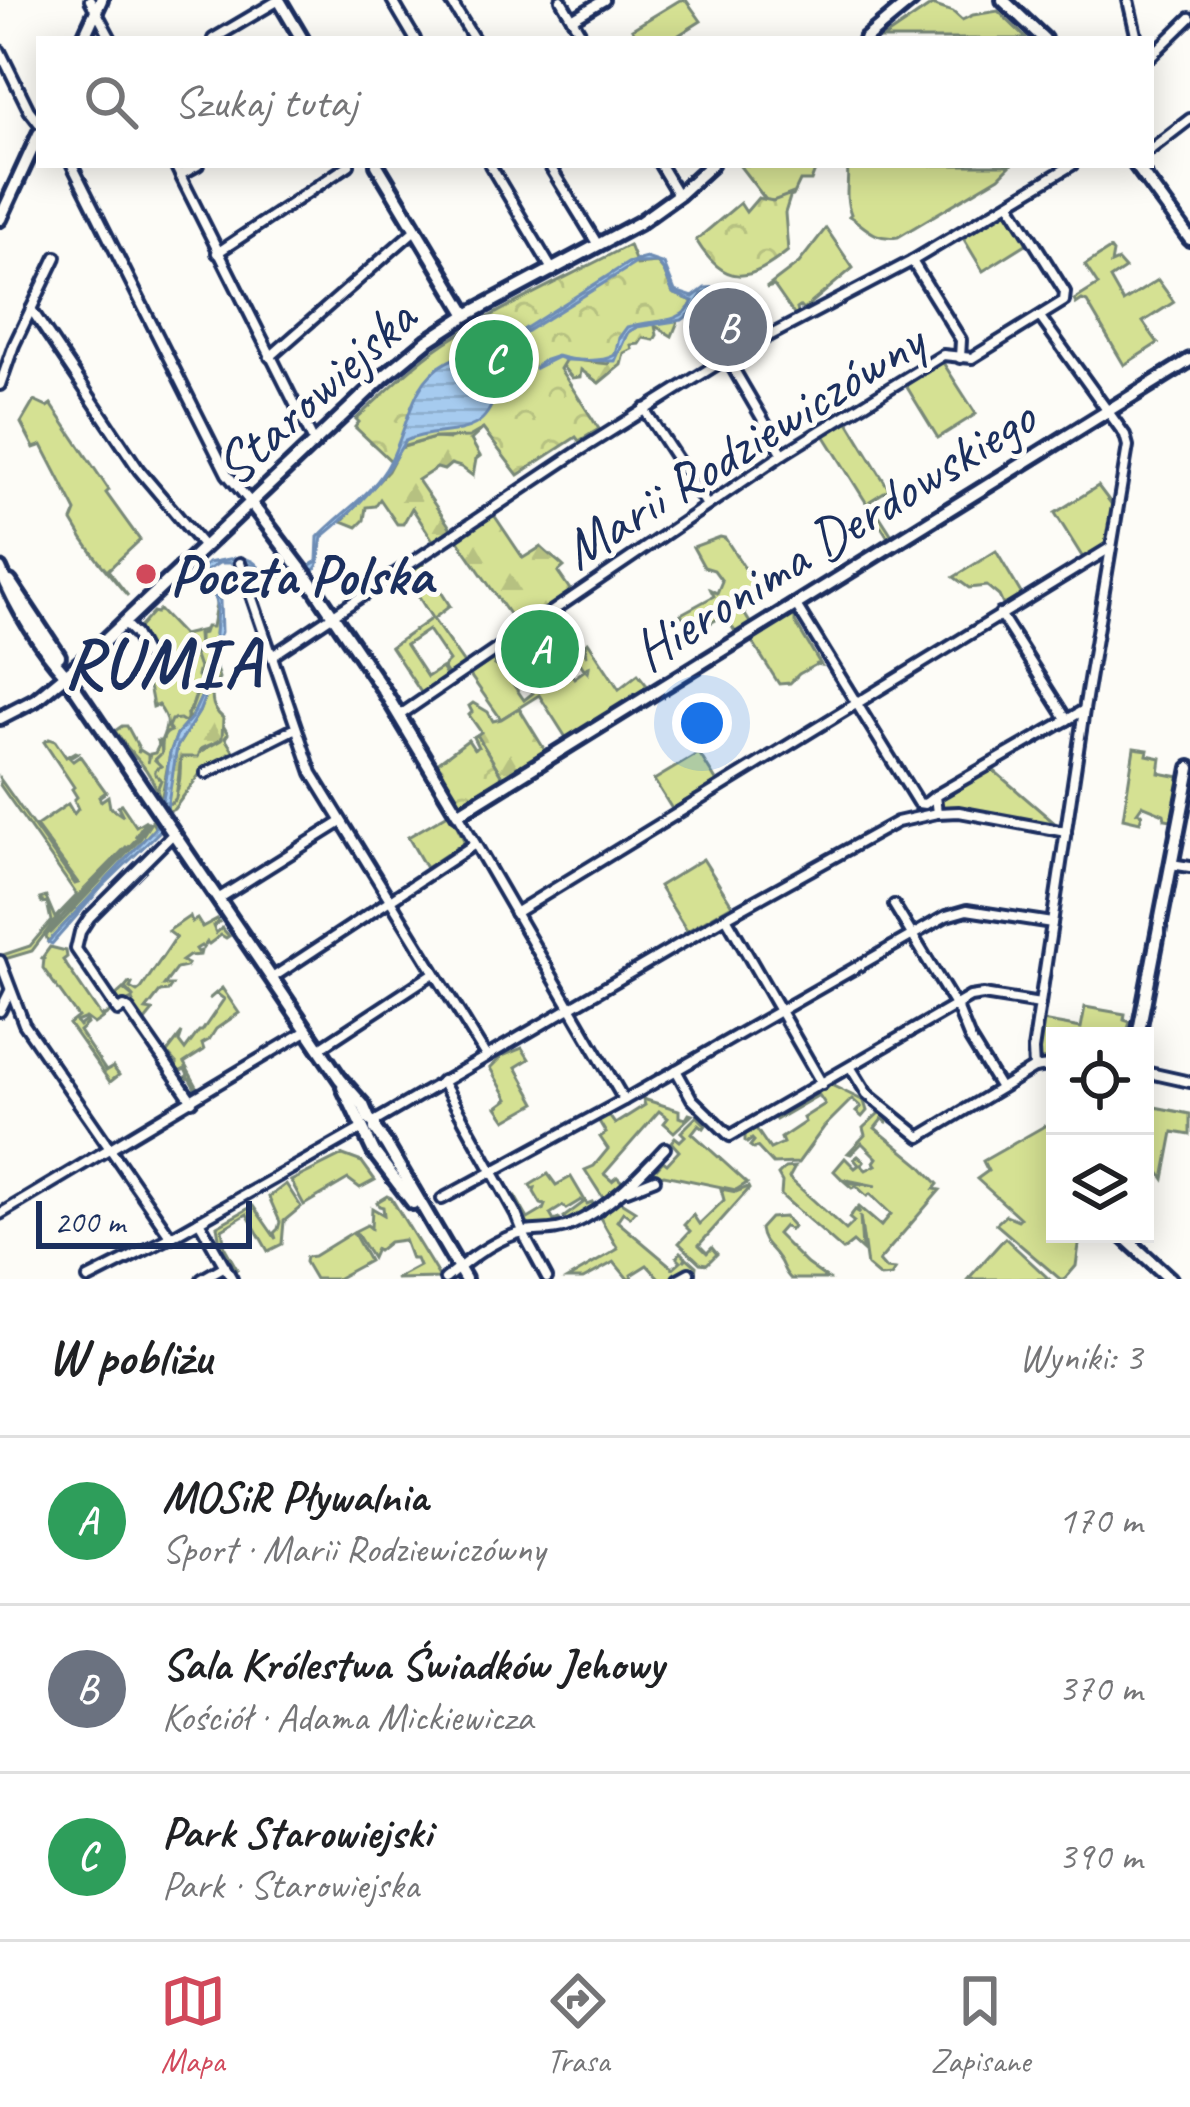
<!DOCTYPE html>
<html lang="pl">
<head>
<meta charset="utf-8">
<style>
  body { margin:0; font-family:Caveat,sans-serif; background:#f2f2f2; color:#202124 }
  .controls { position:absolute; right:36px; bottom:36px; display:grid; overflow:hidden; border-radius:0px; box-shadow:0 6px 30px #0003 }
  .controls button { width:108px; height:108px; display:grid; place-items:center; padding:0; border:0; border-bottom:3px solid #e0e0e0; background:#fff; color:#202124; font:60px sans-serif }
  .scale { position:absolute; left:36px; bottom:30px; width:216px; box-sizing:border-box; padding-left:12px; border:6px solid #1b2f5e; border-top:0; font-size:33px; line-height:42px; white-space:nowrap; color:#1b2f5e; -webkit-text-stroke:9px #fdfcf7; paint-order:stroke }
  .you { position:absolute; left:702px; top:723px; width:42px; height:42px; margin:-30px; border:9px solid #fff; border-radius:50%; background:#1a73e8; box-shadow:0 0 0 18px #1a73e833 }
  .badge { display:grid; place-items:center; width:78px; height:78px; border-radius:50%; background:#d1495b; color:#fff; font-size:39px; font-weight:700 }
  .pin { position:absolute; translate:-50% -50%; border:6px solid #fff; box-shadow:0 3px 12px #0006 }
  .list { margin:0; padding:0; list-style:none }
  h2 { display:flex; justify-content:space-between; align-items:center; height:156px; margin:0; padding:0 48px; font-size:51px }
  h2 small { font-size:39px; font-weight:400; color:#757577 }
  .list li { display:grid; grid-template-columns:78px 1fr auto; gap:36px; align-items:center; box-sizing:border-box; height:168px; padding:0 48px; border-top:3px solid #e0e0e0 }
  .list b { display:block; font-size:45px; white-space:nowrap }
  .list p { margin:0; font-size:39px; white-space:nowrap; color:#757577 }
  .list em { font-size:39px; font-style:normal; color:#757577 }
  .icon { flex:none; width:66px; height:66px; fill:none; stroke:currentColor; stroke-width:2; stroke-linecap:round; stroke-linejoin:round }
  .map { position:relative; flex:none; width:1190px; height:1279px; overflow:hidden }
  .search { position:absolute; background:#fff; box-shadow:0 6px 30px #0003; left:36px; right:36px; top:36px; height:132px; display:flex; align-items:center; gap:30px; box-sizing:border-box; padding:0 42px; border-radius:0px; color:#757577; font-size:45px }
  .sheet { height:660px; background:#fff }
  nav { display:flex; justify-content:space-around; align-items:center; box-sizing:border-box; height:168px; border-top:3px solid #e0e0e0; background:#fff; font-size:33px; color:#757577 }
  nav a { display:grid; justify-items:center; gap:6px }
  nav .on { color:#d1495b }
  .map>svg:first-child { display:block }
</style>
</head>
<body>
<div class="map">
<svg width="1190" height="1279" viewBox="0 0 1190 1279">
  <defs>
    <pattern id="forest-firs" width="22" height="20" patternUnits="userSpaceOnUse" patternTransform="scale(3)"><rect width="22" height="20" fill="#d5e193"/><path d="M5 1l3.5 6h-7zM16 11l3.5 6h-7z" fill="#b6c181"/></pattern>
    <pattern id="park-crowns" width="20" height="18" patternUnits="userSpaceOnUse" patternTransform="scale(3)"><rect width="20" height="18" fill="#d5e193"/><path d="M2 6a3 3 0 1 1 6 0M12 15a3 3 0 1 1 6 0" fill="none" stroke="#b6c181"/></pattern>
    <pattern id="water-rules" width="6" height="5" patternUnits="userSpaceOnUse" patternTransform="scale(3)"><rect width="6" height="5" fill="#a6cbef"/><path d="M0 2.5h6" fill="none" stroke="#8eafcf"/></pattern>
  </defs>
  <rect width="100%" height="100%" fill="#fdfcf7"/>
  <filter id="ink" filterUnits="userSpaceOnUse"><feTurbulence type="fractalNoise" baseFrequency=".00833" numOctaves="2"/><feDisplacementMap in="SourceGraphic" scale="24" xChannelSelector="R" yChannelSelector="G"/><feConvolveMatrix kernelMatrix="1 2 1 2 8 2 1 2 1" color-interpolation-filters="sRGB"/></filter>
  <g filter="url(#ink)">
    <g fill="#d5e193" stroke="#788878" stroke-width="3">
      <path d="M680,0H686L701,21L679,35L680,39H657L654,35L647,39H638L632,29Z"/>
      <path d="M932,5L953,12L962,20L973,15L998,11L1027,39H882Z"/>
      <path d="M739,165H817L811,181H800L793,196L773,201L766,200Z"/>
      <path d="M1011,165L999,177L898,237C874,241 864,225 849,216L851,214C843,197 850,179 847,165Z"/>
      <path d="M1008,209L1027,238L1026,244L983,271L962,236Z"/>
      <path d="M826,228L853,268L803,310L800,307L797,309L798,313L795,316L774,286L766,288L799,263Z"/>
      <path d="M1110,249L1113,253L1111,264L1118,261L1125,269L1110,279L1123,302L1158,280L1174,302L1143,322L1158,343L1124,365L1087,302L1082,300L1076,304L1074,300L1098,285L1085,265Z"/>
      <path d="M942,361L976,414L938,438L905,384Z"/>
      <path d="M34,401L47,407L51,404L109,490L106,493L140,540L108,570L128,596C105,569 89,552 72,521L76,511L42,445L34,448L21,423Z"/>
      <path d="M847,420L889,489L870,501L893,537L889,539L824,435Z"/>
      <path d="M1098,486L1113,506L1107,543L1083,558L1055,513Z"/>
      <path d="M720,537L725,538L757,587L736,600L752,626L737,635L725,615L692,633L681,614L714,596L711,590L717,593L722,581L714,570L704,567L693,547Z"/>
      <path d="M996,551L1022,595L1004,607L999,596L987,586L969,588L954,577Z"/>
      <path d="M422,562L450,606L433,619L465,665L449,676L443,667L449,661L428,630L406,645L427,677L441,668L447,677L422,694L391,647L432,618L404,574Z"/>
      <path d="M159,610L183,635L204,630V633L198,635L199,645L193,651L199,668L198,676L202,683C193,691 196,706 187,714V721L176,722L174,719L168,726L174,735L167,733L161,743L162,754L156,759L161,766L155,772L161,780L157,790C145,761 131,756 115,731L122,726H127L139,748L138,753L140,750L148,755V763L150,754L155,753L159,745L157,741H161C168,725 169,719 158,705L153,707C151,695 150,687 144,675L148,672L153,674L137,630L153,612L156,613Z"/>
      <path d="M791,615L795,616V622L821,665L817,664L799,674L790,683L779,684L751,640Z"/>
      <path d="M588,642L619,689L638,674L649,688L567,739L539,695L501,719L470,675L490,661L497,660L494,665L497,667L500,665L524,700L533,693L532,690L528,689L535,681L539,685L549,678L548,674L551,677L560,672L558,667L564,664L574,678L585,670L588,673L589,667L584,669L573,652L582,646L587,656L585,644Z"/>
      <path d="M221,722L228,734L225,738L235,754L228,753L221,762L208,767L199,775L174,809L168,812L167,803H172C180,791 181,771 180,757L192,756L221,740Z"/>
      <path d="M49,739L55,741L66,757L75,752L78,753L70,758L73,761L80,756L106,792L99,797L101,801L108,796L110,807L123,816L118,806L121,804L136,826L146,820L135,837L149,821L143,832L61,918L50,934L140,839L152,821L155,828L48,942L46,936L56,923L127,846L59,915L32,951L5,959L3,955L30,946L51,921L47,902L42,903L40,899L46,897L55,918L77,895L0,785V779L75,884L78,883L36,826L68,804L74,814L78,809L74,800L77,797L72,789L74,787L44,742Z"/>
      <path d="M1134,748L1148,750L1147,755L1161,758L1159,773L1180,777L1172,820L1165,819L1164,814L1142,805L1137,812L1142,814L1140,822L1123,818Z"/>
      <path d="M699,753L717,782L672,809L654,780Z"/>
      <path d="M992,769L1057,825L941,807V796Z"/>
      <path d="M449,810L465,842L426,868L408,837L448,814Z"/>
      <path d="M703,859L732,905L687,931L659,886Z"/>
      <path d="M190,916L192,922L197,919L202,927L217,919L219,922L213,926L216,933L222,928L229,936L226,938L221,935L209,944L207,942L203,948L201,946L196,949L198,952L201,951L200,955L189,956L182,961L188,964L186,967L176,969L164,985H172L168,991L160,992L146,1010L153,1011L145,1021L139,1020L128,1005L133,1002L132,999L124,1003L112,999L123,989L134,998L125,988L129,983L132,984L130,988L137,992L141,989L176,937L168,931Z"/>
      <path d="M50,947L66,951L67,957L63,960L101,1016L111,1012L94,1024L86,1018L76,1022L79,1026L86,1021L87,1024L79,1031L106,1071L113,1067L119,1075L110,1082L69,1024L78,1017L43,968L44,959L42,958Z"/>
      <path d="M222,988L239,1013L216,1029L209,1040L202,1044L204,1050L184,1063L199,1090L190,1092L195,1088L189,1078L182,1080L188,1075L185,1069L177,1073L174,1068L177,1064L170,1056L166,1059L165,1055L182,1033L179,1042L185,1050L199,1031H202L224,999L216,993L209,999Z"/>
      <path d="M1085,1007L1125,1014L1124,1020L1130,1022L1126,1036H1055V1060L1041,1061L1038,1054L1042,1021L1081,1028Z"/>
      <path d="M522,1048L529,1059L516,1067L536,1103L506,1120L497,1107L508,1099L490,1068L502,1056Z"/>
      <path d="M829,1084L864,1101L867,1111L862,1117L856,1112L861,1107L852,1099L824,1127L798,1163L773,1164L757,1147L754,1149L750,1146L754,1141L752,1139L747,1143L745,1141V1134L755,1127L770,1149L783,1143L781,1138L805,1122L803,1118L825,1104L819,1095L776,1120L774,1116Z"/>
      <path d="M643,1099L679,1110V1117L686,1119L689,1114L692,1115L674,1132L664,1123L668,1118L659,1111L604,1174L612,1181L617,1177L623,1183L599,1203L603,1198L585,1170L594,1166L608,1149L600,1137L606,1133L597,1118L607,1113L615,1124L645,1105Z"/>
      <path d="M1145,1105L1190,1114V1135L1173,1132L1164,1179L1145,1152Z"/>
      <path d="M880,1112L891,1118L887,1122L882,1119L875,1128L919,1164L938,1184L934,1189L940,1190L879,1261L886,1269L895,1270L891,1276L880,1277L867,1266L860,1216L862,1250L853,1242L843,1250L781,1195L782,1182L778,1175L785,1168L795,1167L789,1178L846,1230L854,1222L849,1218L855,1210L860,1213L857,1209L859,1207L881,1226L891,1214L870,1194L867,1196L856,1186L852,1188L845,1182L876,1186L842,1179L834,1171L845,1158L855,1168L859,1165L854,1159L858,1156L864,1161L861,1165L866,1170L876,1165L874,1162L877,1158L862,1143L851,1154L848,1153L865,1135L863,1128Z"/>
      <path d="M697,1116L706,1125L704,1128L699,1124L692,1133L747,1183L736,1190L664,1175L655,1178L650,1168L653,1165L657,1168L663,1161L667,1164L679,1151L671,1142L675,1137L680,1141L685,1136L681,1132Z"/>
      <path d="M1055,1120V1205L1050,1232L1080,1238L1076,1266L1065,1279H1060L996,1224L1006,1215L1018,1220L1020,1218L977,1179L988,1171L983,1161Z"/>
      <path d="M343,1155L362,1162L375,1180L360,1188L348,1179L304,1205L291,1181Z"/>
      <path d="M548,1174L556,1185L571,1177L587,1204L592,1202L594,1206L566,1222L564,1217L583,1203L581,1200L566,1209L563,1206L550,1214L554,1221L559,1219L561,1224L534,1229L527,1223L512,1197L515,1196L528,1219L543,1210L545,1205L541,1204L534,1192L535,1188L532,1189L530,1185Z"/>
      <path d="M286,1184L301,1207L284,1221L282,1244L268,1251L247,1214L222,1229L225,1248L237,1269L234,1271L221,1249L217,1226L253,1206L276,1239L274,1233L278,1229L280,1222L269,1197Z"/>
      <path d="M748,1187L749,1189L699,1245L707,1253L712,1248L717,1254L707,1264L700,1263L679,1243L690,1231L684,1225L693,1215L699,1224L724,1200L721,1189L736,1192Z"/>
      <path d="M387,1196L391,1198L440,1278L395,1279L419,1266L416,1259H411L404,1240L389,1242L378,1251L376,1249L372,1258L355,1231L367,1225L371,1228L372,1208L384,1215L383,1207L379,1206L377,1202Z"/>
      <path d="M619,1201L635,1211L630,1217L623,1212L617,1221L673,1268L681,1261L677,1257L681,1252L686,1257L684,1261L687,1258L696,1266L695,1274L693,1275L689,1270L673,1279H660L647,1265L631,1275L632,1279H628L614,1262L583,1279H567L618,1249L599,1216Z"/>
      <path d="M785,1217L793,1226L790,1230L784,1226L777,1234L807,1264L828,1279H791C783,1272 784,1266 778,1258C770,1246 762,1244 760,1229L770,1218Z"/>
      <path d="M353,1232L369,1261L336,1279H315L305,1262L306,1257L314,1256Z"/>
      <path d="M1005,1238L1049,1279H968Z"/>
    </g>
    <g fill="url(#forest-firs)" stroke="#788878" stroke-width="3">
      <path d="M679,319L672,336L655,326L657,335L654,340L643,338L639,344L631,345L632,349L624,353L621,365L599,383L581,370L580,377L572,378L563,367L559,366L555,353L621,326Z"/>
      <path d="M483,429L471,440L480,456L476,459L473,476L461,467L451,464L444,470L437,468L418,480L452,530L434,542L412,508L403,524H397L380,499L375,506L366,507L364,520L357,527L342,521L388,471L400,448L434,438L450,439Z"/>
      <path d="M494,515L523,558L541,547C549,555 557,560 564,567L558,572L571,591L518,627L457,539Z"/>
      <path d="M201,567H204L201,570L200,577L215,597L217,609L212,673L192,717L177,734L170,753L161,801L157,790L161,780L155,774V770L161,766L155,760L162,753C162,745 161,734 171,731L168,727L171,720L180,719L186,723L189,718L187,714L191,710L202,680L197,676L199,668L193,651L199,646V634L204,633L206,627H212L216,604L214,596L194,575Z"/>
      <path d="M216,669L219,678C209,693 210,707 223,718L222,739L201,749L198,757H181L176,798L172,803H167L166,809L177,747L199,712Z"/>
      <path d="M473,703L488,712L493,721L501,719L519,708L546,752L503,778L477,735L481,732L469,715L472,712L469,706Z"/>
    </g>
    <g fill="url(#park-crowns)" stroke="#788878" stroke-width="3">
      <path d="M791,194L785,213L788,251C749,282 725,288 696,240L740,203L746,212L758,198L773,201Z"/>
      <path d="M629,245L637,265L657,263L664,271L673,293L693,301C681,330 654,315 631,330C619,338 618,354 608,364L566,359L560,369L599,429L579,441L576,437L518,475L483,429L469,437L434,438L398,448L391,461L355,427L359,422L356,419C388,390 419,358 456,336C511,302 572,275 629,245Z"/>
      <path d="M477,735L503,778L460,805L436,764L468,740L474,749L478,747L473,737Z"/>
    </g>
    <g fill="url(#water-rules)" stroke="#6e8db5" stroke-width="3">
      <path d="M646,258L664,264L675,291L693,297L705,288L719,287V290L702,294L690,314L682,320L637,327L628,332L615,361L566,360L558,357L534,369L542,361L557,356C572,361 601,363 615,355L619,338L627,327C650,319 683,326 693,301L673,293L664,271L658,263H636L492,353L489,347L512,337L628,263Z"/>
      <path d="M483,348L489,353L483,366L496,392C483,445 443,424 405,441C383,480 357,509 322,537C316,569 326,565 293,582L266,578L254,566L242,562L241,558C259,561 254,566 267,574C284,584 303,569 317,561L318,537C340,514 369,496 386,469C408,435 408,382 447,362C458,356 471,353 483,348Z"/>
      <path d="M235,558L237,563H219L205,572L207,582L220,601L221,632L215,650L216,668L199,712L177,747L167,809L159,832L102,887L52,944L48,942L155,828L164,794L170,753L177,734L192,717L212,673L217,609L215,597L202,582L201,570L208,563Z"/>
    </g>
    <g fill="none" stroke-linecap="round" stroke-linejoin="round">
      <defs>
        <g id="street">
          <path d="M90,0L111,39"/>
          <path d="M392,0L415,39"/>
          <path d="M450,0L474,39"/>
          <path d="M561,0L584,39"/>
          <path d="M1128,0L1137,39"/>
          <path d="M572,19L604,0"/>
          <path d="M213,39L279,0"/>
          <path d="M0,51L29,110L39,123"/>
          <path d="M1151,56L1190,18"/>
          <path d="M1151,149L1190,119"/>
          <path d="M72,165L227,474L250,502"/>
          <path d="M175,165L314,442"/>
          <path d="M490,165L553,271"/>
          <path d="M549,165L598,245"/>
          <path d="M660,165L678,195"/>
          <path d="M180,175L198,165"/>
          <path d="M217,253L349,165"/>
          <path d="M912,261L961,340L960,358"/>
          <path d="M31,309L139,470L204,547"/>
          <path d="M270,357L415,230"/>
          <path d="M727,358L783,454"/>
          <path d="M0,385L14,345L56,257"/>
          <path d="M644,409L707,505"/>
          <path d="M240,563L312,773L486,1056"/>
          <path d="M796,605L918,803L925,804L935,796"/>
          <path d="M1000,614L1067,720"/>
          <path d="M124,623L135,634L157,675"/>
          <path d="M272,656L579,451L727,358L912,261L1072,165"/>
          <path d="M400,715L783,454L943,355L972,358L1064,301L1065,292L1010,204"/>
          <path d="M206,773L296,728"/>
          <path d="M937,813L935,796L1084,710"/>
          <path d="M458,814L624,1100"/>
          <path d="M173,834L89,918L80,932L76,949L118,1011L124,1007L129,1010L192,1101"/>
          <path d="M1171,864L1190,867"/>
          <path d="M218,899L341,822"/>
          <path d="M894,905L959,1012L970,1039L1000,1088"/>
          <path d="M515,913L1110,548"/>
          <path d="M726,917L822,1084"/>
          <path d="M0,961L24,1024L171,1237"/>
          <path d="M272,978L475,844"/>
          <path d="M0,1011L10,991"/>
          <path d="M320,1048L434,973"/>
          <path d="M851,1068L867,1094L920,1137L1034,1068L1055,1065"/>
          <path d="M1034,1068L1033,1050L1084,710L1128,446L1125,435L1040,317"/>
          <path d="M676,1070L692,1099L730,1136L970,997L983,995L1040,1004"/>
          <path d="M1145,1072L1190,1082"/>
          <path d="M442,1081L516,1214L526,1239L547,1278"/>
          <path d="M374,1122L726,917L897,822L937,813L959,812L1066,832"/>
          <path d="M627,1190L655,1179"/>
          <path d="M442,1199L624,1100L946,916L967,910L1052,923"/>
          <path d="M0,1214L308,1030"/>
          <path d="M199,1221L232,1279"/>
          <path d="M88,1279L171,1237L361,1129"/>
          <path d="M202,1279L225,1266"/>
          <path d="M445,1279C466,1262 489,1243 516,1234C533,1228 551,1234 571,1225C608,1209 638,1177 665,1148"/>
          <path d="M678,1279L689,1273"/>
        </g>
        <g id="secondary">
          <path d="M279,0L302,39"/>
          <path d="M1003,0L1044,39"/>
          <path d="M83,39L101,0"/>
          <path d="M865,39L912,0"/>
          <path d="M377,165L467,315"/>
          <path d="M1136,165L1190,239"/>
          <path d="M0,219L39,134"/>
          <path d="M250,502L307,577L384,691L458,814L1190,360"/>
          <path d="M0,569C16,607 38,644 66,675L340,1079L363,1105L369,1119L375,1124V1129L386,1144L465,1279"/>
          <path d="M10,582L59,656"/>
          <path d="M0,718L35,700L92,653L382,378L427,341L467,315L639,223L678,195L711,165"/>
          <path d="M1138,1036L1190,768"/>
          <path d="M343,1087L374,1152L413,1203"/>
          <path d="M1121,1234L1170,1279"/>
        </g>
      </defs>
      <use href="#street" stroke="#1b2f5e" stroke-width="16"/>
      <use href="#secondary" stroke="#1b2f5e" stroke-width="20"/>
      <use href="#street" stroke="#fdfcf7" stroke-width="8"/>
      <use href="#secondary" stroke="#fdfcf7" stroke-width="10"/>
    </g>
  </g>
  <circle fill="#d1495b" stroke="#fdfcf7" stroke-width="4.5" cx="146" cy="574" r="12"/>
  <g text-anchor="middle" stroke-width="10" stroke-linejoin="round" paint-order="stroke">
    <g font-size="57" fill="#1b2f5e" stroke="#fdfcf7">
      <text transform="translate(314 391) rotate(-42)" y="20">Starowiejska</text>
      <text transform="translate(742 444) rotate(-32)" y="20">Marii Rodziewiczówny</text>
      <text transform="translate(833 533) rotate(-32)" y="20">Hieronima Derdowskiego</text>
    </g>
    <g font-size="57" font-weight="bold" fill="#1b2f5e" stroke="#fdfcf7" text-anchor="start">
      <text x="170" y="594">Poczta Polska</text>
    </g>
    <g font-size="69" font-weight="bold" letter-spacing="3" fill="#1b2f5e" stroke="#fdfcf7">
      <text x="163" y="686">RUMIA</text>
    </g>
  </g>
</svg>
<div class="controls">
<button><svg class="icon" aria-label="locate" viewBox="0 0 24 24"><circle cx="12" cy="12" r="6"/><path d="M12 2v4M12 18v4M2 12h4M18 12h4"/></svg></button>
<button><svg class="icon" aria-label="layers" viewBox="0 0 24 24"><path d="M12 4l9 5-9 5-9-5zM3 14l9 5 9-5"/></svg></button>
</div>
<div class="scale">200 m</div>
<div class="you"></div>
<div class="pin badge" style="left:540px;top:649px;background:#2e9e5b">A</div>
<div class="pin badge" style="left:728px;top:327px;background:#6b7280">B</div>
<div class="pin badge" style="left:494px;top:359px;background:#2e9e5b">C</div>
<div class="search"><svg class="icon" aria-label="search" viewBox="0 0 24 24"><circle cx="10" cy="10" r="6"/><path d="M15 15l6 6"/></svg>Szukaj tutaj</div>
</div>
<section class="sheet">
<h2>W pobliżu<small>Wyniki: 3</small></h2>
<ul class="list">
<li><span class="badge" style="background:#2e9e5b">A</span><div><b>MOSiR Pływalnia</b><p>Sport · Marii Rodziewiczówny</p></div><em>170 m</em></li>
<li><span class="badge" style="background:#6b7280">B</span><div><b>Sala Królestwa Świadków Jehowy</b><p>Kościół · Adama Mickiewicza</p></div><em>370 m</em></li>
<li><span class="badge" style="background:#2e9e5b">C</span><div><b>Park Starowiejski</b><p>Park · Starowiejska</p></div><em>390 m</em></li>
</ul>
</section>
<nav>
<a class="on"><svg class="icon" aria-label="map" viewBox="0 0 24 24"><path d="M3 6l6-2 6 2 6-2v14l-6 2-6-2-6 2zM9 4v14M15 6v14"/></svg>Mapa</a>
<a><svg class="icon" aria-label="directions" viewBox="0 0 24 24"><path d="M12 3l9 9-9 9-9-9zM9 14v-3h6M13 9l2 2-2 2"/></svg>Trasa</a>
<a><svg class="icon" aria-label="saved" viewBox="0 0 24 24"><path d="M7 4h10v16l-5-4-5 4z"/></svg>Zapisane</a>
</nav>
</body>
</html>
